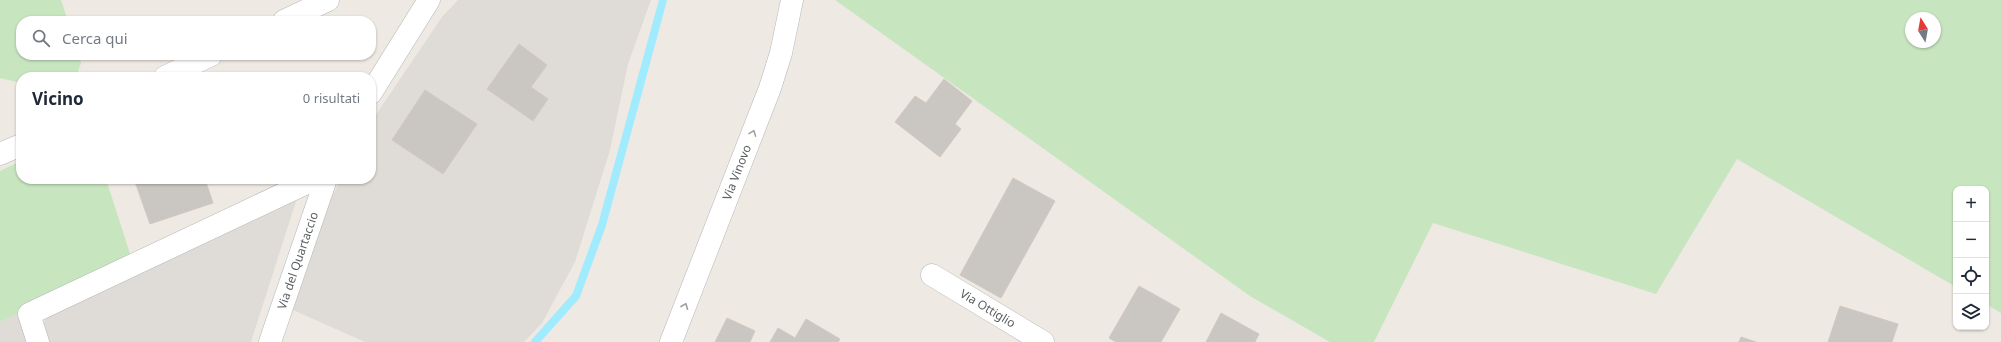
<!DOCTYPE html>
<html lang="it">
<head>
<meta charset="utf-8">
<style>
  body { margin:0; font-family:"Noto Sans",sans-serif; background:#f6f6f7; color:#1f2937 }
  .controls { position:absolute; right:12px; bottom:12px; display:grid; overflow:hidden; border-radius:8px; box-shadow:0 1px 3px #0004 }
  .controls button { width:36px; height:36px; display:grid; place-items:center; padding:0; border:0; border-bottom:1px solid #e0e1e3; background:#fff; color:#1f2937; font:20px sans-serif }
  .compass { position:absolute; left:1905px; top:12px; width:36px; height:36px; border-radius:50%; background:#fff; box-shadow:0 1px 3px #0004; rotate:349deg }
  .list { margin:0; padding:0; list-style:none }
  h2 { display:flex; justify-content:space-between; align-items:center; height:52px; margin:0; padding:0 16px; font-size:17px }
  h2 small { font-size:13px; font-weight:400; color:#747a83 }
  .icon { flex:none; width:22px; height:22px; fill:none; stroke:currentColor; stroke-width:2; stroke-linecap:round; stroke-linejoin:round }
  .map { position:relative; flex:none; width:2001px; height:342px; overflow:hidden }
  .search { position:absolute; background:#fff; box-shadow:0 1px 3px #0004; left:16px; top:16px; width:360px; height:44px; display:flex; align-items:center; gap:10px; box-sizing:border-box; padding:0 14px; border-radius:16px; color:#747a83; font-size:15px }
  .panel { position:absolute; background:#fff; box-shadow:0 1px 3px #0004; left:16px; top:72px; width:360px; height:112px; border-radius:16px }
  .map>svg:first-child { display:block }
</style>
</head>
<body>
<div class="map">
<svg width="2001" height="342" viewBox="0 0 2001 342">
  <rect width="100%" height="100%" fill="#eee9e2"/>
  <g fill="#dfdbd7">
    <path d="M458,0H651L628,64L610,150L575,262L542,323L524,342H365L293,310L326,208L341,179H371V122L442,17Z"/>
    <path d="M297,198L251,342H49L43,323L49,315Z"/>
    <path d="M17,313L27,342H0V322Z"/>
  </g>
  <g fill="#c7e5bf" fill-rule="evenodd">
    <path d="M0,0H61L68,21H21V55H79L81,63L76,77H21V83L0,78Z"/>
    <path d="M835,0H2001V313L1986,304V189H1956V287L1737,159L1656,294L1433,223L1374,342H1330L1250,296ZM1911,18H1935V42H1911Z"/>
    <path d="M21,161V179H106L132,260L0,322V171Z"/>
  </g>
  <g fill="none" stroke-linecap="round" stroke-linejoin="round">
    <path stroke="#a1ebff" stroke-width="8" d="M535,342L576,296L602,225L663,0"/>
  </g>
  <g fill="#cac6c2" stroke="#d2c9c1">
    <path d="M519,44L547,65L531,87L548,99L533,121L487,89Z"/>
    <path d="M944,79L972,101L955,124L961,129L940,157L895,122L915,96L926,103Z"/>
    <path d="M425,90L477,124L443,174L392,140Z"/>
    <path d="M1013,178L1055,201L1001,298L960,275Z"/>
    <path d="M134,179H205L213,203L150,224Z"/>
    <path d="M1139,286L1180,309L1161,342H1116L1109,338Z"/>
    <path d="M1840,306L1898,324L1892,342H1828Z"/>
    <path d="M1221,313L1259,334L1255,342H1206Z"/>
    <path d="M727,318L755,331L750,342H715Z"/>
    <path d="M806,319L840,339L838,342H770L778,328L795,338Z"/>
    <path d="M1741,337L1756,342H1739Z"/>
  </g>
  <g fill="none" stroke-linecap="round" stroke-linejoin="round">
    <defs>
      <g id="street">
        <path d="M284,21L328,0"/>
        <path d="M165,77L211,55"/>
        <path d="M0,154L21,145"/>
        <path id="s1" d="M932,275L1043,342"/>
        <path d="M38,342L29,314L315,179"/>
        <path id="s2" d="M671,342L770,88L781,53L792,0"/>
      </g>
      <g id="secondary">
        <path d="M371,93L429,0"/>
        <path id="s3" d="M270,342L326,179"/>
      </g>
    </defs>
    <use href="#street" stroke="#b3b7ba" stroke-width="23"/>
    <use href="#secondary" stroke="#b2b7ba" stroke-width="23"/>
    <use href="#street" stroke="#fff" stroke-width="22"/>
    <use href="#secondary" stroke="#fff" stroke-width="22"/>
  </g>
  <defs><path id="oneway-chevron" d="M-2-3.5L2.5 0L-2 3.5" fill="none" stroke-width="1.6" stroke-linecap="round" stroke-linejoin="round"/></defs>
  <g stroke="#9da0a1">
    <use href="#oneway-chevron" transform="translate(753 133) rotate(-69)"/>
    <use href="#oneway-chevron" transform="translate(685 306) rotate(-68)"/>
  </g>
  <g text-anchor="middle" stroke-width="3" stroke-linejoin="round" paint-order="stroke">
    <g font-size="12" fill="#5b6063" stroke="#fff">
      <text dy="4" stroke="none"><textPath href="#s2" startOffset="182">Via Vinovo</textPath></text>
      <text dy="4" stroke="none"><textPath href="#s3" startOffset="86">Via del Quartaccio</textPath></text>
      <text dy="4" stroke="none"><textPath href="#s1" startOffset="65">Via Ottiglio</textPath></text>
    </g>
  </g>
</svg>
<div class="controls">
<button>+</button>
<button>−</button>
<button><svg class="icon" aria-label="locate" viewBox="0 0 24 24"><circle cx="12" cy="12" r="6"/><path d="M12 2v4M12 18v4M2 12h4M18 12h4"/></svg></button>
<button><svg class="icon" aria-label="layers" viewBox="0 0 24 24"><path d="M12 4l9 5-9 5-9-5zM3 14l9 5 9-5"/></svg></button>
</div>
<svg class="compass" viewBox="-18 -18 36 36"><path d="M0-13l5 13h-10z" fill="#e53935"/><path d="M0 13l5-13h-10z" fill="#747a83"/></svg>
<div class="search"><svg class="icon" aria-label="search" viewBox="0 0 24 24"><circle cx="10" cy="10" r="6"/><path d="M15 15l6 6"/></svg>Cerca qui</div>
<section class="panel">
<h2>Vicino<small>0 risultati</small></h2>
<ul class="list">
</ul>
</section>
</div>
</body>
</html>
